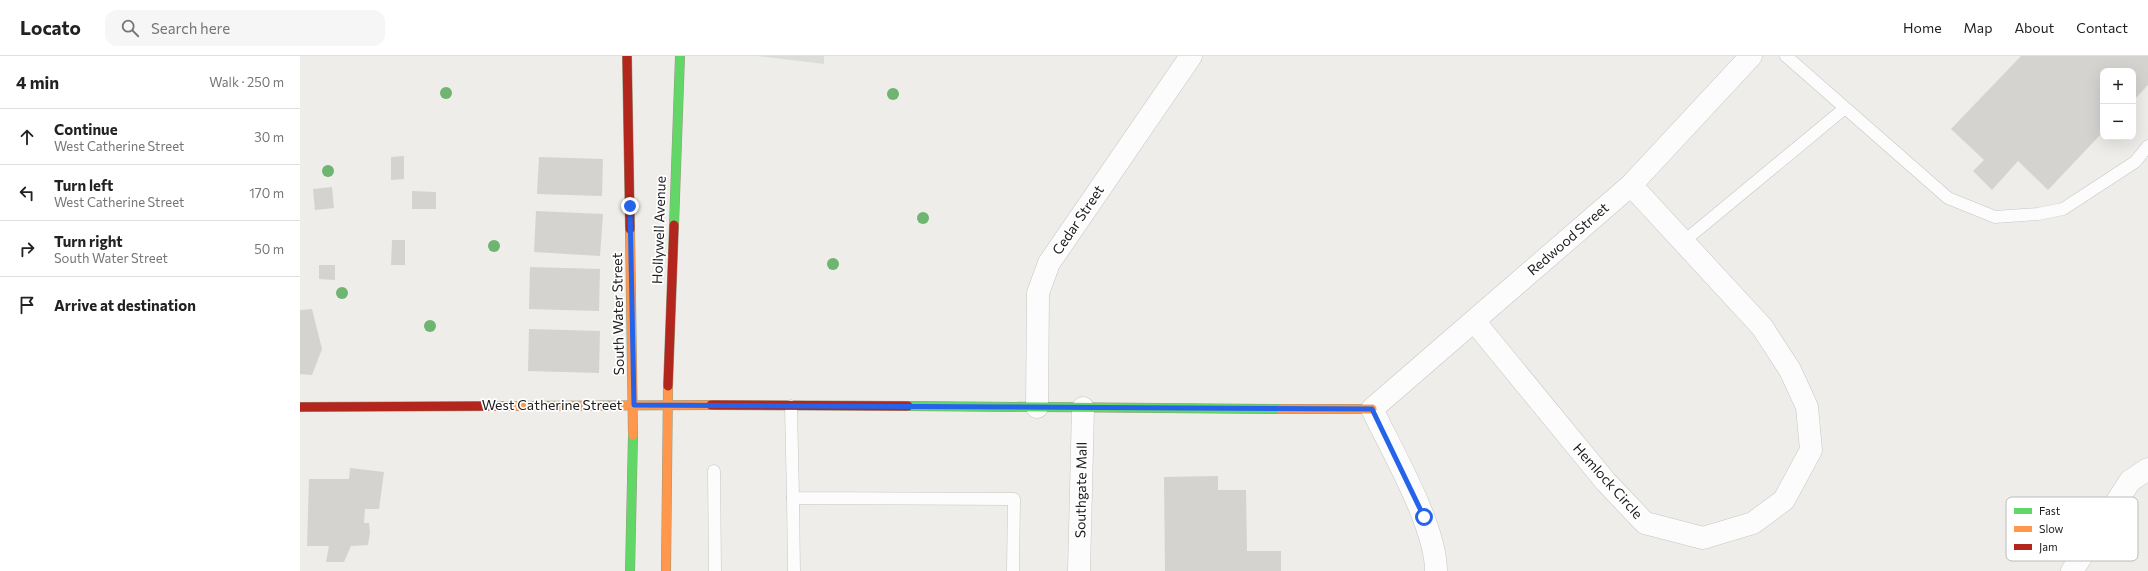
<!DOCTYPE html>
<html lang="en">
<head>
<meta charset="utf-8">
<style>
  body { margin:0; font-family:Commissioner,sans-serif; background:#f6f6f6; color:#222 }
  .controls { position:absolute; right:12px; top:12px; display:grid; overflow:hidden; border-radius:8px; box-shadow:0 4px 16px #0002 }
  .controls button { width:36px; height:36px; display:grid; place-items:center; padding:0; border:0; border-bottom:1px solid #e0e0e0; background:#fff; color:#222; font:20px sans-serif }
  .stop { position:absolute; width:12px; height:12px; margin:-9px; border:3px solid #2563eb; border-radius:50%; background:#fff }
  .stop.end { background:#2563eb; border-color:#fff; box-shadow:0 1px 4px #0008 }
  .list { margin:0; padding:0; list-style:none }
  h2 { display:flex; justify-content:space-between; align-items:center; height:52px; margin:0; padding:0 16px; font-size:17px }
  h2 small { font-size:13px; font-weight:400; color:#767676 }
  .list li { display:grid; grid-template-columns:26px 1fr auto; gap:12px; align-items:center; box-sizing:border-box; height:56px; padding:0 16px; border-top:1px solid #e0e0e0 }
  .list b { display:block; font-size:15px; white-space:nowrap }
  .list p { margin:0; font-size:13px; white-space:nowrap; color:#767676 }
  .list em { font-size:13px; font-style:normal; color:#767676 }
  .icon { flex:none; width:22px; height:22px; fill:none; stroke:currentColor; stroke-width:2; stroke-linecap:round; stroke-linejoin:round }
  .map { position:relative; flex:none; width:1848px; height:515px; overflow:hidden }
  header { display:flex; align-items:center; gap:24px; box-sizing:border-box; height:56px; padding:0 20px; background:#fff; border-bottom:1px solid #e0e0e0 }
  header strong { font-size:19px }
  nav { display:flex; gap:22px; margin-inline-start:auto; font-size:14px }
  .search { width:280px; height:36px; background:#f6f6f6; display:flex; align-items:center; gap:10px; box-sizing:border-box; padding:0 14px; border-radius:12px; color:#767676; font-size:15px }
  main { display:flex }
  aside { flex:1; background:#fff }
  .map>svg:first-child { display:block }
</style>
</head>
<body>
<header>
<strong>Locato</strong>
<div class="search"><svg class="icon" aria-label="search" viewBox="0 0 24 24"><circle cx="10" cy="10" r="6"/><path d="M15 15l6 6"/></svg>Search here</div>
<nav><a>Home</a><a>Map</a><a>About</a><a>Contact</a></nav>
</header>
<main>
<aside>
<h2>4 min<small>Walk · 250 m</small></h2>
<ul class="list">
<li><svg class="icon" aria-label="ahead" viewBox="0 0 24 24"><path d="M12 20V5M6 11l6-6 6 6"/></svg><div><b>Continue</b><p>West Catherine Street</p></div><em>30 m</em></li>
<li><svg class="icon" aria-label="left" viewBox="0 0 24 24"><path d="M17 20v-9H6M10 6l-5 5 5 5"/></svg><div><b>Turn left</b><p>West Catherine Street</p></div><em>170 m</em></li>
<li><svg class="icon" aria-label="right" viewBox="0 0 24 24"><path d="M7 20v-9h11M14 6l5 5-5 5"/></svg><div><b>Turn right</b><p>South Water Street</p></div><em>50 m</em></li>
<li><svg class="icon" aria-label="arrive" viewBox="0 0 24 24"><path d="M6 21V4h12l-3 4 3 4H6"/></svg><div><b>Arrive at destination</b></div></li>
</ul>
</aside>
<div class="map">
<svg width="1848" height="515" viewBox="0 0 1848 515">
  <rect width="100%" height="100%" fill="#eeede9"/>
  <path fill="#dcdcda" d="M457,0H524V8Z"/>
  <g fill="#d5d3d0">
    <path d="M1721,0H1848V29L1833,45V15H1803V76L1748,134L1718,105L1692,134L1673,115L1684,104L1651,73Z"/>
    <path d="M104,100V123L91,124V101Z"/>
    <path d="M239,101L303,103L302,140L237,138Z"/>
    <path d="M32,131L34,152L15,154L13,133Z"/>
    <path d="M112,135L136,136V153H112Z"/>
    <path d="M236,155L303,158L300,200L234,196Z"/>
    <path d="M92,184H105V209H91Z"/>
    <path d="M19,209H35V224L19,223Z"/>
    <path d="M230,211L300,213L299,255L229,253Z"/>
    <path d="M12,253L22,293L12,319L0,318V254Z"/>
    <path d="M229,273L300,275L299,317L228,315Z"/>
    <path d="M50,412L84,416L79,453H65L64,467H69L70,476L68,489L51,490L44,506H26L29,490H7L9,423H49Z"/>
    <path d="M918,420V434H946L947,495H981V515H865L864,421Z"/>
  </g>
  <g fill="none" stroke-linecap="round" stroke-linejoin="round">
    <defs>
      <g id="lane">
        <path d="M1486,0L1648,142L1695,161L1738,158L1763,153L1835,106L1848,90"/>
        <path d="M1383,186L1545,52"/>
        <path d="M491,350L493,442L714,443L713,515"/>
        <path d="M414,415L415,515"/>
        <path d="M493,442L494,515"/>
      </g>
      <g id="street">
        <path d="M1174,265L1306,426L1345,467L1403,482L1453,467L1484,444L1511,394L1507,351L1490,314L1462,271L1331,129"/>
        <path d="M737,351L738,237L749,207L891,0"/>
        <path d="M779,515L783,352"/>
        <path d="M1136,515C1136,470 1092,395 1072,353L1331,129L1451,0"/>
        <path d="M1772,515L1830,425L1848,413"/>
      </g>
      <g id="fast">
        <path d="M374,169L380,0"/>
        <path d="M608,350L981,353"/>
        <path d="M330,515L333,379"/>
      </g>
      <g id="slow">
        <path d="M330,173L333,379"/>
        <path d="M199,350L411,349"/>
        <path d="M981,353H1072"/>
        <path d="M366,515L368,330"/>
      </g>
      <g id="jam">
        <path d="M327,0L330,173"/>
        <path d="M368,330L374,169"/>
        <path d="M411,349L608,350"/>
        <path d="M0,351L199,350"/>
      </g>
    </defs>
    <use href="#lane" stroke="#c7c6c5" stroke-width="13"/>
    <use href="#street" stroke="#c7c6c5" stroke-width="23"/>
    <use href="#fast" stroke="#989a7f" stroke-width="10"/>
    <use href="#slow" stroke="#989a7f" stroke-width="10"/>
    <use href="#jam" stroke="#989a7f" stroke-width="10"/>
    <use href="#lane" stroke="#fcfcfc" stroke-width="12"/>
    <use href="#street" stroke="#fcfcfc" stroke-width="22"/>
    <use href="#fast" stroke="#63d668" stroke-width="9"/>
    <use href="#slow" stroke="#ff974d" stroke-width="9"/>
    <use href="#jam" stroke="#b3261e" stroke-width="9"/>
  </g>
  <g fill="#6eb571">
    <circle cx="146" cy="37" r="6"/>
    <circle cx="593" cy="38" r="6"/>
    <circle cx="28" cy="115" r="6"/>
    <circle cx="623" cy="162" r="6"/>
    <circle cx="194" cy="190" r="6"/>
    <circle cx="533" cy="208" r="6"/>
    <circle cx="42" cy="237" r="6"/>
    <circle cx="130" cy="270" r="6"/>
  </g>
  <g fill="none" stroke-linecap="round" stroke-linejoin="round">
    <path stroke="#2563eb" stroke-width="5" d="M330,150L334,349L1072,353L1124,461"/>
  </g>
  <g text-anchor="middle" stroke-width="3.5" stroke-linejoin="round" paint-order="stroke">
    <g font-size="14" fill="#202020" stroke="#fff">
      <text transform="translate(778 164) rotate(-56)" y="5">Cedar Street</text>
      <text transform="translate(359 174) rotate(-88)" y="5">Hollywell Avenue</text>
      <text transform="translate(1268 183) rotate(-41)" y="5">Redwood Street</text>
      <text transform="translate(318 258) rotate(-91)" y="5">South Water Street</text>
      <text x="252" y="354">West Catherine Street</text>
      <text transform="translate(1308 425) rotate(48)" y="5">Hemlock Circle</text>
      <text transform="translate(781 434) rotate(-89)" y="5">Southgate Mall</text>
    </g>
  </g>
  <rect x="1706" y="441" width="132" height="64" rx="6" fill="#fff" stroke="#bcbcbc" stroke-width="1"/>
  <rect x="1714" y="452" width="18" height="6" fill="#63d668"/>
  <rect x="1714" y="470" width="18" height="6" fill="#ff974d"/>
  <rect x="1714" y="488" width="18" height="6" fill="#b3261e"/>
  <g font-size="11" fill="#202020">
    <text x="1739" y="459">Fast</text>
    <text x="1739" y="477">Slow</text>
    <text x="1739" y="495">Jam</text>
  </g>
</svg>
<div class="controls">
<button>+</button>
<button>−</button>
</div>
<div class="stop" style="left:1124px;top:461px"></div>
<div class="stop end" style="left:330px;top:150px"></div>
</div>
</main>
</body>
</html>
